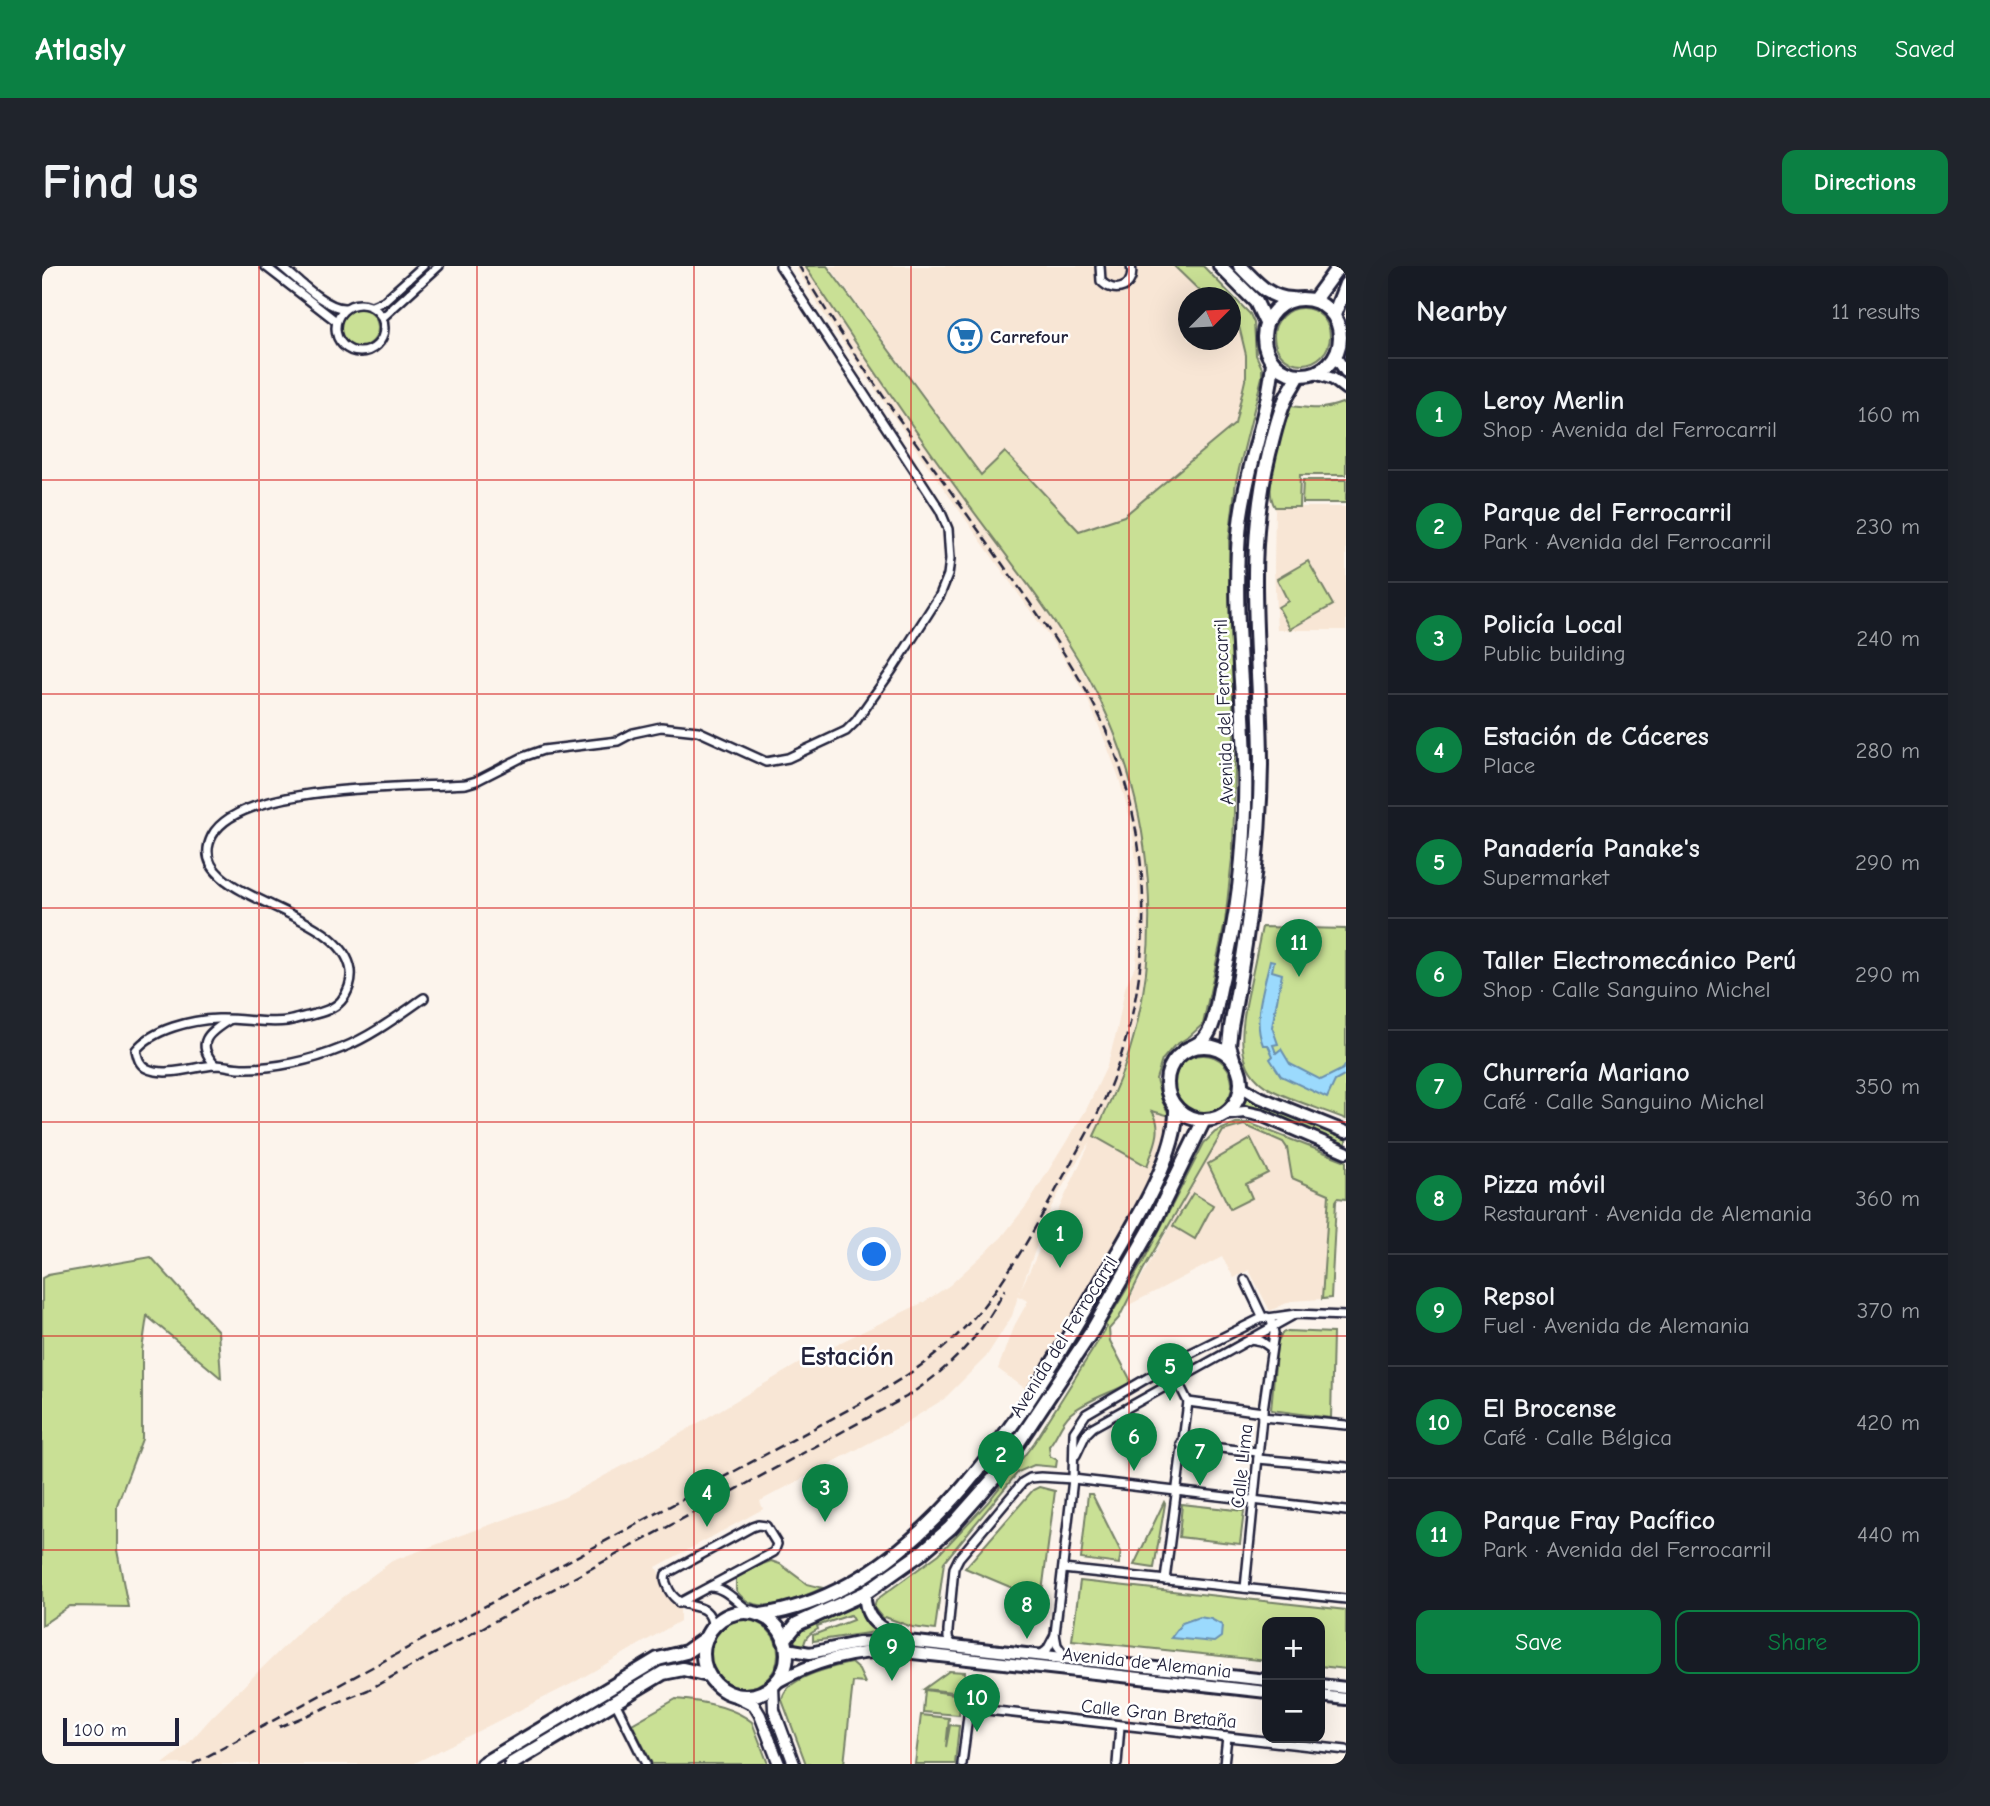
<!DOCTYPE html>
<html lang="en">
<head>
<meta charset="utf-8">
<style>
  body { margin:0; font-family:"Comic Neue",sans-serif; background:#20242c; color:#f1f3f6 }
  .controls { position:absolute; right:21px; bottom:21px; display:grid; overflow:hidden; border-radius:14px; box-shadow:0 7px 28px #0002 }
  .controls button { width:63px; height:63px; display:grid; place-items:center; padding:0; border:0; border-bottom:2px solid #363941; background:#171b24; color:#f1f3f6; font:35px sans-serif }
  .compass { position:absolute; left:1136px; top:21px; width:63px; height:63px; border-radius:50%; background:#171b24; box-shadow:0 7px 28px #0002; rotate:66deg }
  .scale { position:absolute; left:21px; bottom:18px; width:116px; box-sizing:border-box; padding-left:7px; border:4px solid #22223b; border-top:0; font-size:19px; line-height:24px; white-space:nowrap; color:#22223b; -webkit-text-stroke:5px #fff; paint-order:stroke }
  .you { position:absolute; left:833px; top:989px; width:24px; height:24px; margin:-18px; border:5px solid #fff; border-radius:50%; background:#1a73e8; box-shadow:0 0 0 10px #1a73e833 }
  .badge { display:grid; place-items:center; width:46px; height:46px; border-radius:50%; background:#0b8043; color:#fff; font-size:23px; font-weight:700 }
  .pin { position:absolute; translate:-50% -58px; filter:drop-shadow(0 2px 4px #0008) }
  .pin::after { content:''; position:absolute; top:37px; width:24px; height:21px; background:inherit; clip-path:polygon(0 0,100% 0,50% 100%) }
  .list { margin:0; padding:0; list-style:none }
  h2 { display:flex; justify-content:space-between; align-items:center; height:91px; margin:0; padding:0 28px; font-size:30px }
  h2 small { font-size:23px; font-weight:400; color:#9ea1a6 }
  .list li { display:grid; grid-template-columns:46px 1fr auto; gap:21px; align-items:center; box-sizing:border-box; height:112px; padding:0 28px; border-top:2px solid #363941 }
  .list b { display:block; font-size:26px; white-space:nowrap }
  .list p { margin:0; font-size:23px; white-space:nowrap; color:#9ea1a6 }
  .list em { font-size:23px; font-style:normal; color:#9ea1a6 }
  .actions { display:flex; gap:14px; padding:21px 28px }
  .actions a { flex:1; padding:16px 0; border:2px solid #0b8043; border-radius:14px; text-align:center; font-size:24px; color:#0b8043 }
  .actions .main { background:#0b8043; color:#fff }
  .map { position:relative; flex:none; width:1304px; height:1498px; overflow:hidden; border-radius:14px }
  header { display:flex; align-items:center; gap:42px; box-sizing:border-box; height:98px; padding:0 35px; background:#0b8043; color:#fff }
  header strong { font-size:33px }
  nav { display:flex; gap:38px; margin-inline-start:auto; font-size:24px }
  .intro { display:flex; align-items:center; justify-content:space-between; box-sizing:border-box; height:168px; padding:0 42px }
  h1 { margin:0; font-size:49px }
  .button { padding:18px 32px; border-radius:14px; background:#0b8043; color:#fff; font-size:24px; font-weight:700 }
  main { display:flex; gap:42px; padding:0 42px }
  aside { flex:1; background:#171b24; border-radius:14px; box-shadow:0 7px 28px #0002 }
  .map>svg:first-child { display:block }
</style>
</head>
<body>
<header>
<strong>Atlasly</strong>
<nav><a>Map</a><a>Directions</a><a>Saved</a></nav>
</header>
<div class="intro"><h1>Find us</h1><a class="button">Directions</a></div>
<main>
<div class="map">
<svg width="1304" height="1498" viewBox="0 0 1304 1498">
  <rect width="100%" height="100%" fill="#fcf4ec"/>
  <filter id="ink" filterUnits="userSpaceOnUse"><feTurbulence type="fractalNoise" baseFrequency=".0143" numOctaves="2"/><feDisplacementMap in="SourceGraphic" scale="14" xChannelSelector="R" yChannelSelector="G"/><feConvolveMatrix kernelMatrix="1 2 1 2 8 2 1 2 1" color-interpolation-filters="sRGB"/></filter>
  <g filter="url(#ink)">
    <g fill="#f8e6d5" fill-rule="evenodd">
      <path d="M753,0H763L806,67L920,230L974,301L1024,375L1056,432L1079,486L1094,535L1105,589L1107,641L1104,700L1097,744L1083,799L1072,829L1087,837L1128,850V861L1122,879L1089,950L1066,991L984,1123L956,1103L970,1064L986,1035L976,1030L970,1050L944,1091L902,1133L857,1161L718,1235L721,1243L614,1301L632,1336L638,1338V1355L531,1417L371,1498H121L143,1481L170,1451L265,1358L350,1295L523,1231L614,1182L766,1092L882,1036L908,1019L959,972L985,939L1044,844L1065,800L1075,764L1083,722L1094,698L1098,652L1096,610L1089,555L1076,509L1061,470L1045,432L1019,388L883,196L783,50ZM1049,875L977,1027V1028L1009,941L1034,897Z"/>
      <path d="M787,0H1132L1164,31L1146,32V74H1188L1189,49L1197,60L1204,89V110L1193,158L1082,250L1037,265L964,186L940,209Z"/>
      <path d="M1233,241H1304V364H1235L1232,302Z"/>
      <path d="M1201,859L1241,876L1245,882L1250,912L1287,928L1280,1033L1249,1035L1228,1045L1207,1004L1192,1012L1180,991L1083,1041L1181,865Z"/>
    </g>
    <g fill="#c9e095" stroke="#768168" stroke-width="2">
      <path d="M763,0H785L939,209L963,186L1037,265L1082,250L1193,158L1204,110V89L1197,60L1189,49L1188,32L1164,31L1132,0H1161L1208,48L1212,57L1214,89L1220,102V111L1194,215L1187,275L1193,508L1191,583L1183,656L1161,758L1148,770L1132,780L1120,794L1114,813L1120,835L1128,850L1110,845C1122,863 1112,881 1105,900L1052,870C1063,847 1073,825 1082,802C1124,682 1112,546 1057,432C1022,360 968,296 921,231C866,156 814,78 763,0Z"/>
      <circle cx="1260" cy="70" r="28"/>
      <circle cx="317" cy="62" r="19"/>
      <path d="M1300,137L1304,141V209H1258L1257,241H1233C1219,219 1241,164 1249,140C1269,142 1279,145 1300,137Z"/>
      <path d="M1261,214H1304V237H1260Z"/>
      <path d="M1266,295L1291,339L1248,363L1236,341L1246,335L1235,313Z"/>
      <path d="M1220,661L1304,663V853C1279,843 1251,835 1228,823C1188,802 1201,754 1208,719C1212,700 1216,680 1220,661Z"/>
      <circle cx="1161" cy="818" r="29"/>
      <path d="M1205,830L1304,872V881L1200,839Z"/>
      <path d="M1194,857H1207L1304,895V933L1296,932L1294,935L1289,1032L1280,1033L1287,928L1250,912L1245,882L1241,876L1202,859L1181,865L1101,1004L1077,1052L1067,1063L1068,1075L1088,1113L1087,1117C1069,1127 1044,1134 1028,1148C1018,1158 1015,1171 1007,1180L1008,1190L1015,1194L1014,1201L992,1199L976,1206L902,1296L893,1364L870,1361L843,1351L841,1353L832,1342L834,1334L897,1288L946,1236L992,1177L1065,1061L1063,1059L1101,996L1162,877L1173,866Z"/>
      <path d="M1209,873L1226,907L1204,918L1210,932L1188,943L1166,898Z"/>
      <path d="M1151,927L1171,939L1153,973L1131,960Z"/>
      <path d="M109,991L176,1065L179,1112L105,1050L100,1084V1173L75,1239V1284L86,1341L28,1340L0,1359V1012L6,1009Z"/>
      <path d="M1246,1065L1291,1067L1289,1152L1229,1144L1235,1077L1240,1067Z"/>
      <path d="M997,1221L1013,1225L999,1334L923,1302L991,1224Z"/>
      <path d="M1046,1228H1050L1079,1286L1077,1298L1039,1293Z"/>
      <path d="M1122,1236L1123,1238L1112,1302L1092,1299Z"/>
      <path d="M1140,1238L1202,1245L1198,1278L1137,1271Z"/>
      <path d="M729,1295L738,1298L765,1318L781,1322C754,1333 714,1354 694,1324V1312L718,1299Z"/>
      <path d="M1038,1315L1304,1344V1403L1278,1400V1356H1225V1395L1030,1374Z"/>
      <path d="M818,1338L823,1353L834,1364L833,1366L771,1375V1369L811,1354L808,1349L775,1360L776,1363C767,1368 762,1371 762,1382L754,1379L751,1371C768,1353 796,1349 818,1338Z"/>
      <circle cx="702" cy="1388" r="34"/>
      <path d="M809,1397L817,1404L823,1417L811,1416L802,1498H764L740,1434C742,1412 790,1401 809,1397Z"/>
      <path d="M907,1405L923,1406V1414H927L928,1426L925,1430L920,1429V1427L882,1423Z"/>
      <path d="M883,1424L919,1429L917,1449L881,1446Z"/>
      <path d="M634,1433C659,1435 690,1440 710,1456L726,1498H610L590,1458Z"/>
      <path d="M879,1449L907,1452L904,1481L908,1459L917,1460L913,1498H873Z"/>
    </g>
    <g fill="#9bdafd" stroke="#6b90af" stroke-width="2">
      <path d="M1228,694L1232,695L1230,705L1240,708L1230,761L1236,778L1231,779L1234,787L1239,783L1248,798L1279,814L1301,803L1304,798V809L1293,815L1285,832L1239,810L1228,793L1231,790L1226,779H1221C1210,753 1222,722 1228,694Z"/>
      <path d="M1157,1351L1169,1353L1180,1359L1179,1371L1172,1376L1129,1372L1140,1357Z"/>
    </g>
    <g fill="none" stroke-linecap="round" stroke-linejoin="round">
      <defs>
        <g id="street">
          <path d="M223,0L294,55"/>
          <path d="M239,0C254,12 284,43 303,42"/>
          <path d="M1058,0L1059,15C1073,30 1094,21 1089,0"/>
          <circle cx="318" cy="62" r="24"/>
          <path d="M330,40L342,35L381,0"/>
          <path d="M340,52L397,0"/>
          <path d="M382,732C356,750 330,770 300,782C271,794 232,803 200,802C191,802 182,799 173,799C154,800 123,812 104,802C97,798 96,792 94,784C111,763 149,754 176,753C199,752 223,758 245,755C252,754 259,751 266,750C277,747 291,744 299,735C306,727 310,715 309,705C300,640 138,633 170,570C197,517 370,522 424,518L434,515L481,491L501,484L576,475L591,467L619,461L656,465L724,496L746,492L804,465L814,455L850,404L898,329L906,309L908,293L906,263L898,244L876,210L738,0"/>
          <path d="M173,799C153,777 166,767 187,754"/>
          <path d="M1203,1014L1221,1052"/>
          <path d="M1209,1073L1219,1075L1229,1082"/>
          <path d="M1146,1136L1221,1146"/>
          <path d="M1220,1151L1304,1159"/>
          <path d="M1139,1178L1216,1186"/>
          <path d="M1034,1189L1044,1168L1051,1161L1250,1050"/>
          <path d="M1216,1193L1304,1201"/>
          <path d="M1021,1303L1304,1333"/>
          <path d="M1123,1314L1146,1136L1128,1100"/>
          <path d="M668,1321C684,1321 695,1338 711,1347"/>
          <path d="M1203,1322L1220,1151L1232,1067L1229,1054L1225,1051"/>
          <path d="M637,1337L732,1286L735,1278L724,1260L716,1259L710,1261L624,1308C622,1315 624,1317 627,1324C641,1350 666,1329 671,1361"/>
          <path d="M911,1380L906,1372V1365L912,1302L917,1292L981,1216L988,1212L999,1211L1031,1213L1304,1245"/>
          <path d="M998,1389L1005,1384L1013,1369"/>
          <path d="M1024,1392L1015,1379L1013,1368L1031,1213L1032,1166L1044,1148L1143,1090L1218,1053L1254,1048L1304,1050"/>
          <path d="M576,1442L604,1498"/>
          <path d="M920,1498L927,1442L1304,1484"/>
          <path d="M1075,1498L1078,1460"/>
          <path d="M1182,1498L1185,1471"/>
        </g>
        <g id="secondary">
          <path d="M731,1420L732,1444L752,1498"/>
          <path d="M694,1430L712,1439L718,1449L737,1498"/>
        </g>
        <g id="primary">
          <path d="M1293,90L1304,106"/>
          <path d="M1273,107L1291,113L1304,123"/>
          <path d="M1199,820L1215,830L1304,866"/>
          <path d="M1183,848L1203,846L1221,850L1304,886"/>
          <path d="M823,1327C821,1355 840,1363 862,1373"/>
          <path d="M745,1383L768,1387L816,1377L865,1375L1225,1414"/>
          <path d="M735,1416C772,1395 810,1385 853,1385L1225,1426"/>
          <path d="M1278,1419L1304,1422"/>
          <path d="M1278,1430L1304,1433"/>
        </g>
        <g id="highway">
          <path d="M1178,0L1214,36L1224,57"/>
          <path d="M1198,0C1214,16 1226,32 1250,33"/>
          <circle cx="1260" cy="71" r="38"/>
          <path d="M1272,34L1297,0"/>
          <path d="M1292,49L1304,18"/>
          <circle cx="1162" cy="817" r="37"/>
          <path d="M1144,784C1149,781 1158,778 1162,773C1174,760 1175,734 1179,718C1197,646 1205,570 1203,496C1201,417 1190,336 1198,257C1204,202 1226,151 1231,96"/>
          <path d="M1192,796L1187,779L1189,761C1205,674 1218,588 1219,499C1219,392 1201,294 1227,188C1232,169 1236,149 1244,132C1248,124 1253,117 1257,109"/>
          <circle cx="703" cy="1388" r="42"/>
          <path d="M719,1349C884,1325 991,1133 1067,1002C1091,960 1136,889 1134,842"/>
          <path d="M742,1374L755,1358L823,1327L878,1288L908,1262L954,1210L1050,1065L1110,960L1162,854"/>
          <path d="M441,1498L616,1393L644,1386L665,1371"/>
          <path d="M469,1498L621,1407L641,1403L666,1409"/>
        </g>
      </defs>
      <use href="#street" stroke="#22223b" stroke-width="12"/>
      <use href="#secondary" stroke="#22223b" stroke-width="15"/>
      <use href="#primary" stroke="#22223b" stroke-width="16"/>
      <use href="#highway" stroke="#22223b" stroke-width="18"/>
      <use href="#street" stroke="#fff" stroke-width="7"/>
      <use href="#secondary" stroke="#fff" stroke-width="10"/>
      <use href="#primary" stroke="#fff" stroke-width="10"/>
      <use href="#highway" stroke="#fff" stroke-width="12"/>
      <g stroke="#22223b" stroke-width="2.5" stroke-dasharray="10 5" stroke-linecap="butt">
        <path d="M237,1461L326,1424L864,1131C907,1103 940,1070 963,1023"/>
        <path d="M151,1498L815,1139C844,1122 873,1106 899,1084C957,1035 992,963 1029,897C1040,876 1053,854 1063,832C1116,710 1114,566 1056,447C1028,391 990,340 954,289C887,194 816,100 757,0"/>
      </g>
    </g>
  </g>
  <path fill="none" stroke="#d62828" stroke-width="2" stroke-opacity="0.55" d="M217,0V1498M435,0V1498M652,0V1498M869,0V1498M1087,0V1498M0,214H1304M0,428H1304M0,642H1304M0,856H1304M0,1070H1304M0,1284H1304"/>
  <defs>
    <symbol id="supermarket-ring" viewBox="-11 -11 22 22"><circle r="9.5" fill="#fff" stroke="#1f6fb2" stroke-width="1.5"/><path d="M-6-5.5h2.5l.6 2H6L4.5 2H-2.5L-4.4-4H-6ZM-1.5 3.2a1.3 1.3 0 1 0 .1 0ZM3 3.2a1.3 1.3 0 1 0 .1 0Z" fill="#1f6fb2"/></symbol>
  </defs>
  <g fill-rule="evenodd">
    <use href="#supermarket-ring" x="904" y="51" width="38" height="38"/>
  </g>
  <g text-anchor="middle" stroke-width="5" stroke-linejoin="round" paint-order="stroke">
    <g font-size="19" font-weight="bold" fill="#22223b" stroke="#fff" text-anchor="start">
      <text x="948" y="77">Carrefour</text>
    </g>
    <g font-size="19" fill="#22223b" stroke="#fff">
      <text transform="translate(1181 446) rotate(-92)" y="7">Avenida del Ferrocarril</text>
      <text transform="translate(1021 1070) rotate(-58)" y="7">Avenida del Ferrocarril</text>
      <text transform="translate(1199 1200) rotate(-84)" y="7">Calle Lima</text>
      <text transform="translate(1105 1396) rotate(6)" y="7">Avenida de Alemania</text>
      <text transform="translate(1117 1447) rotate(6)" y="7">Calle Gran Bretaña</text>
    </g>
    <g font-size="26" font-weight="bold" fill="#22223b" stroke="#fff">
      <text x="805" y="1099">Estación</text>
    </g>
  </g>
</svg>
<div class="controls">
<button>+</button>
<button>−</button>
</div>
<svg class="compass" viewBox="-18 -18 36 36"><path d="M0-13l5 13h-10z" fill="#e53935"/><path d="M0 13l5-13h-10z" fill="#9ea1a6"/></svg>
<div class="scale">100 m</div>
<div class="you"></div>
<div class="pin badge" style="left:1018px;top:1002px">1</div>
<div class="pin badge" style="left:959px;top:1223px">2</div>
<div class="pin badge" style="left:783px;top:1256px">3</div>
<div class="pin badge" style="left:665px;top:1261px">4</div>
<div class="pin badge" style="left:1128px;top:1135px">5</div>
<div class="pin badge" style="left:1092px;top:1205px">6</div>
<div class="pin badge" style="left:1158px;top:1220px">7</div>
<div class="pin badge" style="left:985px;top:1373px">8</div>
<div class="pin badge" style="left:850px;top:1415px">9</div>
<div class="pin badge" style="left:935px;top:1466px">10</div>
<div class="pin badge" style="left:1257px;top:711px">11</div>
</div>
<aside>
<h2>Nearby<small>11 results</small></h2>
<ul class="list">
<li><span class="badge">1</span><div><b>Leroy Merlin</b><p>Shop · Avenida del Ferrocarril</p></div><em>160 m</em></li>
<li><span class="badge">2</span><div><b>Parque del Ferrocarril</b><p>Park · Avenida del Ferrocarril</p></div><em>230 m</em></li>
<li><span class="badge">3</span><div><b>Policía Local</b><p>Public building</p></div><em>240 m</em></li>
<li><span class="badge">4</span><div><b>Estación de Cáceres</b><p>Place</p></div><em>280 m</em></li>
<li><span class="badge">5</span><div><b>Panadería Panake's</b><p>Supermarket</p></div><em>290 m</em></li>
<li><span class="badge">6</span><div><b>Taller Electromecánico Perú</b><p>Shop · Calle Sanguino Michel</p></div><em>290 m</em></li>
<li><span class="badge">7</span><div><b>Churrería Mariano</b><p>Café · Calle Sanguino Michel</p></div><em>350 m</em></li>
<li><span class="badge">8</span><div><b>Pizza móvil</b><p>Restaurant · Avenida de Alemania</p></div><em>360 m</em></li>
<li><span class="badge">9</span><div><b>Repsol</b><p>Fuel · Avenida de Alemania</p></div><em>370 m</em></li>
<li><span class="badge">10</span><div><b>El Brocense</b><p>Café · Calle Bélgica</p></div><em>420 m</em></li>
<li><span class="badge">11</span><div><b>Parque Fray Pacífico</b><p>Park · Avenida del Ferrocarril</p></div><em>440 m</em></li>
</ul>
<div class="actions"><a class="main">Save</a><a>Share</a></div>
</aside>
</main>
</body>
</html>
